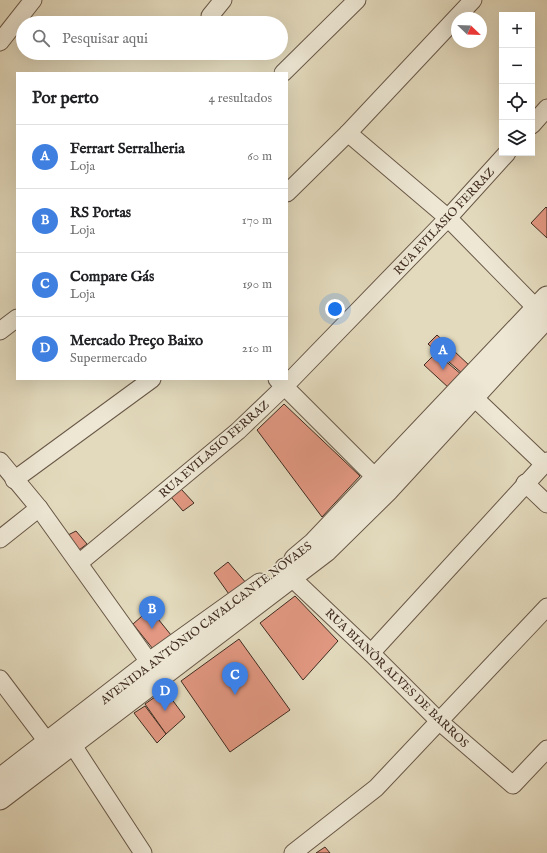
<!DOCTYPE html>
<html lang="pt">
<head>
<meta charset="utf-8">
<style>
  body { margin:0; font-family:"IM FELL English",serif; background:#f6f6f6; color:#202124 }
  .controls { position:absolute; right:12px; top:12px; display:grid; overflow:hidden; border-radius:0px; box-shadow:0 4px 16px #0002 }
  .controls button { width:36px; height:36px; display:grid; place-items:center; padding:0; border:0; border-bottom:1px solid #e0e0e0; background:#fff; color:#202124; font:20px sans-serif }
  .compass { position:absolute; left:451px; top:12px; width:36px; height:36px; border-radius:50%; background:#fff; box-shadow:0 4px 16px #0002; rotate:113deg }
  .you { position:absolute; left:335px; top:309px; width:14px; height:14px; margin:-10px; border:3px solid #fff; border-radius:50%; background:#1a73e8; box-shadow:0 0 0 6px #1a73e833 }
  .badge { display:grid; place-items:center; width:26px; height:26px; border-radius:50%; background:#1a73e8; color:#fff; font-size:13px; font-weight:700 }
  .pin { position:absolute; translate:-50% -33px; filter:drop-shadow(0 1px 2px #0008) }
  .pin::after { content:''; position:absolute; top:21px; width:14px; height:12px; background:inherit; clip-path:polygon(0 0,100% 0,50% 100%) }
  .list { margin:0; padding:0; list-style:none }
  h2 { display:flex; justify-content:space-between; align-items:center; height:52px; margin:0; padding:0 16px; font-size:17px }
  h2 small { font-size:13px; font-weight:400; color:#757577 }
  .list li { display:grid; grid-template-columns:26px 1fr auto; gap:12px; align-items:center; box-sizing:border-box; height:64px; padding:0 16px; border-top:1px solid #e0e0e0 }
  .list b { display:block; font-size:15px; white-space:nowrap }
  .list p { margin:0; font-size:13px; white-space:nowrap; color:#757577 }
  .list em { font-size:13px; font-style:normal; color:#757577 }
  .icon { flex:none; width:22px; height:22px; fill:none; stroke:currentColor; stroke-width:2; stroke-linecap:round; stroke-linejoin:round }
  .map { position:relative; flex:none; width:547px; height:853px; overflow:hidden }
  .search { position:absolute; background:#fff; box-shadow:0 4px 16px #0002; left:16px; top:16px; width:272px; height:44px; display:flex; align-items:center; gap:10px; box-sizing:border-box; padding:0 14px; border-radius:22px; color:#757577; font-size:15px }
  .panel { position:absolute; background:#fff; box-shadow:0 4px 16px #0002; left:16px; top:72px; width:272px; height:308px; border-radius:0px }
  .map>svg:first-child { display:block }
</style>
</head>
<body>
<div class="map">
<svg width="547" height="853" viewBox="0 0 547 853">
  <rect width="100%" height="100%" fill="#e3dabd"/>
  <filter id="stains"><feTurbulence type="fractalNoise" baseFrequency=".005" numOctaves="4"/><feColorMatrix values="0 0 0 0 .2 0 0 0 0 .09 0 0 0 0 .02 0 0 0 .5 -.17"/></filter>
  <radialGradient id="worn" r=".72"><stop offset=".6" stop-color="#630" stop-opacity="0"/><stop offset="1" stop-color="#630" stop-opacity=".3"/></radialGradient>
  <g fill="#e29882" stroke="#402c21">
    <path d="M546,207L547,208V238L531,223Z"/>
    <path d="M437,335L470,366L463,374L428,344Z"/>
    <path d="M436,353L462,375L450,389L424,365Z"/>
    <path d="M284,404L360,476L322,517L257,430Z"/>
    <path d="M181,489L194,503L183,511L171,497Z"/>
    <path d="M76,531L87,544L79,550L68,535Z"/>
    <path d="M228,562L247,584L231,597L214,573Z"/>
    <path d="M295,596L338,641L303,680L260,623Z"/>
    <path d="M150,609L171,635L153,649L133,624Z"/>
    <path d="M239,639L290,710L230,752L181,681Z"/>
    <path d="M165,690L185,717L166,734L145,704Z"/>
    <path d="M145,706L166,734L157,743L134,713Z"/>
    <path d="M325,847L330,853H316Z"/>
  </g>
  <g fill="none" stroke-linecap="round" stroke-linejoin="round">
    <defs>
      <g id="minor">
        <path d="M210,16L223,0"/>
        <path d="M0,42L33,0"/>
        <path d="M283,73L357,0"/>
        <path d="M532,125L547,108"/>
        <path d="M348,133L448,218L545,317"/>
        <path d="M287,193L348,133L473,0"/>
        <path d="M0,331L17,318"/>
        <path d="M277,379L376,478"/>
        <path d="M464,388L544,464"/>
        <path d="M0,461L39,508L157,673"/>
        <path d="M14,480L152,379"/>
        <path d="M525,483L547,504"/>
        <path d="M0,539L39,508"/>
        <path d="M79,563L238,431L285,386L448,218L507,153"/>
        <path d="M284,567L292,578L371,653L440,722L513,785L547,749"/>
        <path d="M371,653L547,461"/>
        <path d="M0,679L55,752"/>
        <path d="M72,744L143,853"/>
        <path d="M293,853L376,788L547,607"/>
      </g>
      <g id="tertiary">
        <path d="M295,559L314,543L547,297"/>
        <path d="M0,779L151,662L260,584"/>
        <path d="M0,799L326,551L388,490L547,317"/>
      </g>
    </defs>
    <use href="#minor" stroke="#695848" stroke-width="19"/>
    <use href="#tertiary" stroke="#695848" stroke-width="23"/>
    <use href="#minor" stroke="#ede7d4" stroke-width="17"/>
    <use href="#tertiary" stroke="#ede7d4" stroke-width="21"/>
  </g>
  <g text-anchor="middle" stroke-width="3" stroke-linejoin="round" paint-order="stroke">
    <g font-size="12" fill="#402c21" stroke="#ede7d4">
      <text transform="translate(444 221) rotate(-47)" y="4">RUA EVILASIO FERRAZ</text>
      <text transform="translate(214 449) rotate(-41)" y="4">RUA EVILASIO FERRAZ</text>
      <text transform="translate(206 623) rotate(-37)" y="4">AVENIDA ANTÔNIO CAVALCANTE NOVAES</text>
      <text transform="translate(397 678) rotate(44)" y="4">RUA BIANÔR ALVES DE BARROS</text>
    </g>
  </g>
  <rect width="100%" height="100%" filter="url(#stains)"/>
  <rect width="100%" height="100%" fill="url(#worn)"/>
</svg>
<div class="controls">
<button>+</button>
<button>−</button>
<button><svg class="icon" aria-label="locate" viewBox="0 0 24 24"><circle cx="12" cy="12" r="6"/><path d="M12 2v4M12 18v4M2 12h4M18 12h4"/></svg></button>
<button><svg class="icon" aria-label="layers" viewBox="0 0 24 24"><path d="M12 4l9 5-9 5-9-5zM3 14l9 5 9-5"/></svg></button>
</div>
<svg class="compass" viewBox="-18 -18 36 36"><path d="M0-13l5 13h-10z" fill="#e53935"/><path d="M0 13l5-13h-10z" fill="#757577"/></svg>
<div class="you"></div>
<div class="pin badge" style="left:443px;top:370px;background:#3f7fe0">A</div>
<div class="pin badge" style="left:152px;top:629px;background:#3f7fe0">B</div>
<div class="pin badge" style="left:235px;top:695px;background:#3f7fe0">C</div>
<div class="pin badge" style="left:165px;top:711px;background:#3f7fe0">D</div>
<div class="search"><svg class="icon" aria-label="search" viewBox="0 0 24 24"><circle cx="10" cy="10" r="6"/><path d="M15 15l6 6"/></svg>Pesquisar aqui</div>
<section class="panel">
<h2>Por perto<small>4 resultados</small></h2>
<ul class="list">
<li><span class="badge" style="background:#3f7fe0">A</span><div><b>Ferrart Serralheria</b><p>Loja</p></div><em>60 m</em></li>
<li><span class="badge" style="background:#3f7fe0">B</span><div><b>RS Portas</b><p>Loja</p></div><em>170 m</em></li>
<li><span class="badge" style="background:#3f7fe0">C</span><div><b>Compare Gás</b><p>Loja</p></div><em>190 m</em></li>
<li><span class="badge" style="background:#3f7fe0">D</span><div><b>Mercado Preço Baixo</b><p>Supermercado</p></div><em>210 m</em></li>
</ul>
</section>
</div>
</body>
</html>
